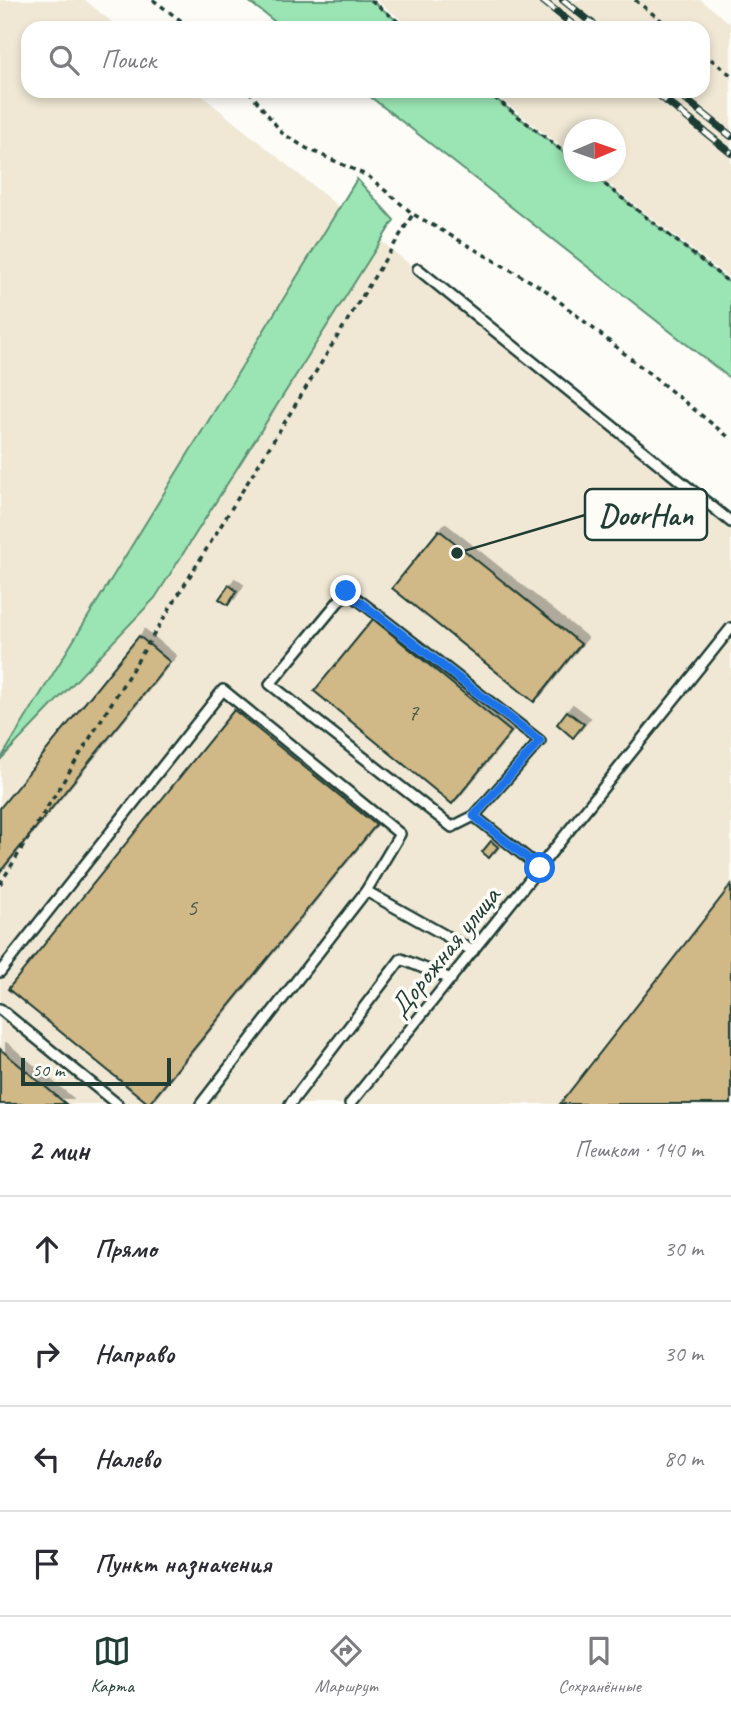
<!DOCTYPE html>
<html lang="ru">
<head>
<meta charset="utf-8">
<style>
  body { margin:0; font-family:Caveat,sans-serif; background:#f7f7f7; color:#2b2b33 }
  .compass { position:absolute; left:563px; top:119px; width:63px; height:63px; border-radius:50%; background:#fff; box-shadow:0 4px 10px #0003; rotate:88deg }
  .scale { position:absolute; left:21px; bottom:18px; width:150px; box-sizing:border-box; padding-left:7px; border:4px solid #1f3d34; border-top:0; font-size:19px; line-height:24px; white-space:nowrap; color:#1f3d34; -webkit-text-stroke:5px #fdfcf7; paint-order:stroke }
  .stop { position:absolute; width:21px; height:21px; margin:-16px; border:5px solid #1a73e8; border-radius:50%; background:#fff }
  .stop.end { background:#1a73e8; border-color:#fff; box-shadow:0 2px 7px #0008 }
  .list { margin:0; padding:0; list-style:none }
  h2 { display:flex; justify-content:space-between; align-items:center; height:91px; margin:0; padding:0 28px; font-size:30px }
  h2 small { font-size:23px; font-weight:400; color:#7c7c81 }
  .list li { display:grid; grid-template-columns:46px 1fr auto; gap:21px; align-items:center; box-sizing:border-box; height:105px; padding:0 28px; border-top:2px solid #e1e1e2 }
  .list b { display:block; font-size:26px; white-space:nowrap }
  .list em { font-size:23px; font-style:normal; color:#7c7c81 }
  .icon { flex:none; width:38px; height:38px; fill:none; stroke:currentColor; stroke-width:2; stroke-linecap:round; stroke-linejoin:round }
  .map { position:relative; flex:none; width:731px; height:1104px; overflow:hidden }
  .search { position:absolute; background:#fff; box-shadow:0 4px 10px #0003; left:21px; right:21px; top:21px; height:77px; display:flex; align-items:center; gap:18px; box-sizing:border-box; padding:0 24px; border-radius:21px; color:#7c7c81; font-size:26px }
  .sheet { height:511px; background:#fff }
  nav { display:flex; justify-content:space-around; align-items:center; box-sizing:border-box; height:98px; border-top:2px solid #e1e1e2; background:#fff; font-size:19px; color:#7c7c81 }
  nav a { display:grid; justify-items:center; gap:4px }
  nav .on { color:#1f3d34 }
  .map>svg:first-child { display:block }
</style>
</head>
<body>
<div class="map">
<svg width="731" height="1104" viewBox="0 0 731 1104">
  <defs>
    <filter id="shadow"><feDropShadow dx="6" dy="-6" stdDeviation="0" flood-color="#0004"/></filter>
  </defs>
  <rect width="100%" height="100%" fill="#fdfcf7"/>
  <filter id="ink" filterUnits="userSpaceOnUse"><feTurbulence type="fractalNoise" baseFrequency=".0143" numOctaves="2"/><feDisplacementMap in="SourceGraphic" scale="14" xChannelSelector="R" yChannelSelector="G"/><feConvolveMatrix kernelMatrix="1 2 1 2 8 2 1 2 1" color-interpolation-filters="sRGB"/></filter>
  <g filter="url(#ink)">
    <g fill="#f0e8d5">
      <path d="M0,0H85L119,28H28V91H196L731,525V1104H0Z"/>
      <path d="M376,0H701L731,24V280L593,172H616V130H574L573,156L491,91H703V28H412Z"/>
    </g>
    <g fill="#9be5b4" stroke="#5d9174" stroke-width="2">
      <path d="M247,0H371L406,28H283Z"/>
      <path d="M363,91H486L573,160L574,172H589L731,284V379Z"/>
      <path d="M357,179L394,220L155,598L0,760Z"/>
    </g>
    <g fill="#d0b887" stroke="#1f3d34" stroke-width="2" filter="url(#shadow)">
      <path d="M439,530L581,644L534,702L392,588Z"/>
      <path d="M229,585L237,591L228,605L219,599Z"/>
      <path d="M373,619L511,732L452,804L314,691Z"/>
      <path d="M139,636L170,662L0,872V808Z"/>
      <path d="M234,710L376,825L149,1104L8,989Z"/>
      <path d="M567,711L584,724L573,738L557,724Z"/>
      <path d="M491,841L498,847L489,858L482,852Z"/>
      <path d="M731,885V1104H560Z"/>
      <path d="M0,1049L66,1104H0Z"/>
    </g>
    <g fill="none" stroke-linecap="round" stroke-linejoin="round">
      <defs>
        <g id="lane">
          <path d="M418,269L731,522"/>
          <path d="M474,816L540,741L347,591L270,684L452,827L474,816L540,868"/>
          <path d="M0,972L223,690L400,834L366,891"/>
          <path d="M0,1009L117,1104"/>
          <path d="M201,1104L366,891L473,951"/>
          <path d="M290,1104L401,959L451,979"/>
          <path d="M350,1104L731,628"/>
        </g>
      </defs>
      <use href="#lane" stroke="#1f3d34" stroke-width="14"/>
      <g stroke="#1f3d34" stroke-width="3.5" stroke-dasharray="5 5" stroke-linecap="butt">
        <path d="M153,0L191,28"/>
        <path d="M371,0L406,28"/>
        <path d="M635,0L671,28"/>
        <path d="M703,53L731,75"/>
        <path d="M249,91L282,133L306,148L368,176L413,214L544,289L731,439"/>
        <path d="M486,91L574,160"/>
        <path d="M589,172L731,284"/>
        <path d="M0,884L413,214"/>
      </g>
      <use href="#lane" stroke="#fdfcf7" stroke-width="9"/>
      <defs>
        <g id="rail">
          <path d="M542,0L577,28"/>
          <path d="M563,0L598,28"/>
          <path d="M654,91L731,153"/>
          <path d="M675,91L731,136"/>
        </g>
      </defs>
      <use href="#rail" stroke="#1f3d34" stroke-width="8"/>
      <use href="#rail" stroke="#fdfcf7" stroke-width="5" stroke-dasharray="16" stroke-linecap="butt"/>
    </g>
  </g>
  <g fill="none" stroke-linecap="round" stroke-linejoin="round" filter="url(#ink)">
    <path stroke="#1a73e8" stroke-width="9" d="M346,591L540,741L474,816L540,868"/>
  </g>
  <g text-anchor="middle" stroke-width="7" stroke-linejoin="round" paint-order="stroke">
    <g font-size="24" fill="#4b5c49">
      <text x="413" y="720">7</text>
      <text x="192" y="915">5</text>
    </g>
    <g font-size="28" fill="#1f3d34" stroke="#fdfcf7">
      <text transform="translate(444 951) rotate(-51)" y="10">Дорожная улица</text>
    </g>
  </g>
  <path fill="none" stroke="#1f3d34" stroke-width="2.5" d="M457 553L585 515"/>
  <circle fill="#1f3d34" stroke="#fdfcf7" stroke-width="2.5" cx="457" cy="553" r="7"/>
  <rect fill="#fdfcf7" stroke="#1f3d34" stroke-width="2.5" x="585" y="489" width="122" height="51" rx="7"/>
  <g font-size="30" text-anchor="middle" font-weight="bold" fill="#1f3d34">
    <text x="646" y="525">DoorHan</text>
  </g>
</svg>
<svg class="compass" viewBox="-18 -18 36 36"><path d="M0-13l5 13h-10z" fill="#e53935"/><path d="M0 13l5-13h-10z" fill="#7c7c81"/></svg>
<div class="scale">50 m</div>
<div class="stop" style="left:540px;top:868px"></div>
<div class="stop end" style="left:346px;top:591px"></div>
<div class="search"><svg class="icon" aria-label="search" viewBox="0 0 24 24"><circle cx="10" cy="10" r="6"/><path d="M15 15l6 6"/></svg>Поиск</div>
</div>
<section class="sheet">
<h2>2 мин<small>Пешком · 140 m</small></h2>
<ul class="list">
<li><svg class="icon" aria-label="ahead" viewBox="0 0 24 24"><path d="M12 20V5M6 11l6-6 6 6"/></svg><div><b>Прямо</b></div><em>30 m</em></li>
<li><svg class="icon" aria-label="right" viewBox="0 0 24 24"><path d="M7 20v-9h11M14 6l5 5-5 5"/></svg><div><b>Направо</b></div><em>30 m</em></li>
<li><svg class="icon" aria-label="left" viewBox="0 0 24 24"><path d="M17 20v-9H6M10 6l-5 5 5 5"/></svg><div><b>Налево</b></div><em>80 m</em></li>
<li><svg class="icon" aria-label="arrive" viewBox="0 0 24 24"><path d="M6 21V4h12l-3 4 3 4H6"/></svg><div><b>Пункт назначения</b></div></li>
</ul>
</section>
<nav>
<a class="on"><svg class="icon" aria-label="map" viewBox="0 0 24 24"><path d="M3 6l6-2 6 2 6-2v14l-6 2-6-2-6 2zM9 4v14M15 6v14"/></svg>Карта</a>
<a><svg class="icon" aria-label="directions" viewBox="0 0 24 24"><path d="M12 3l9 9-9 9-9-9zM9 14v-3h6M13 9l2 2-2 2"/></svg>Маршрут</a>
<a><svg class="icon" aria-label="saved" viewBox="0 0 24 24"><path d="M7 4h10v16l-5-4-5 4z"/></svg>Сохранённые</a>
</nav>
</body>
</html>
